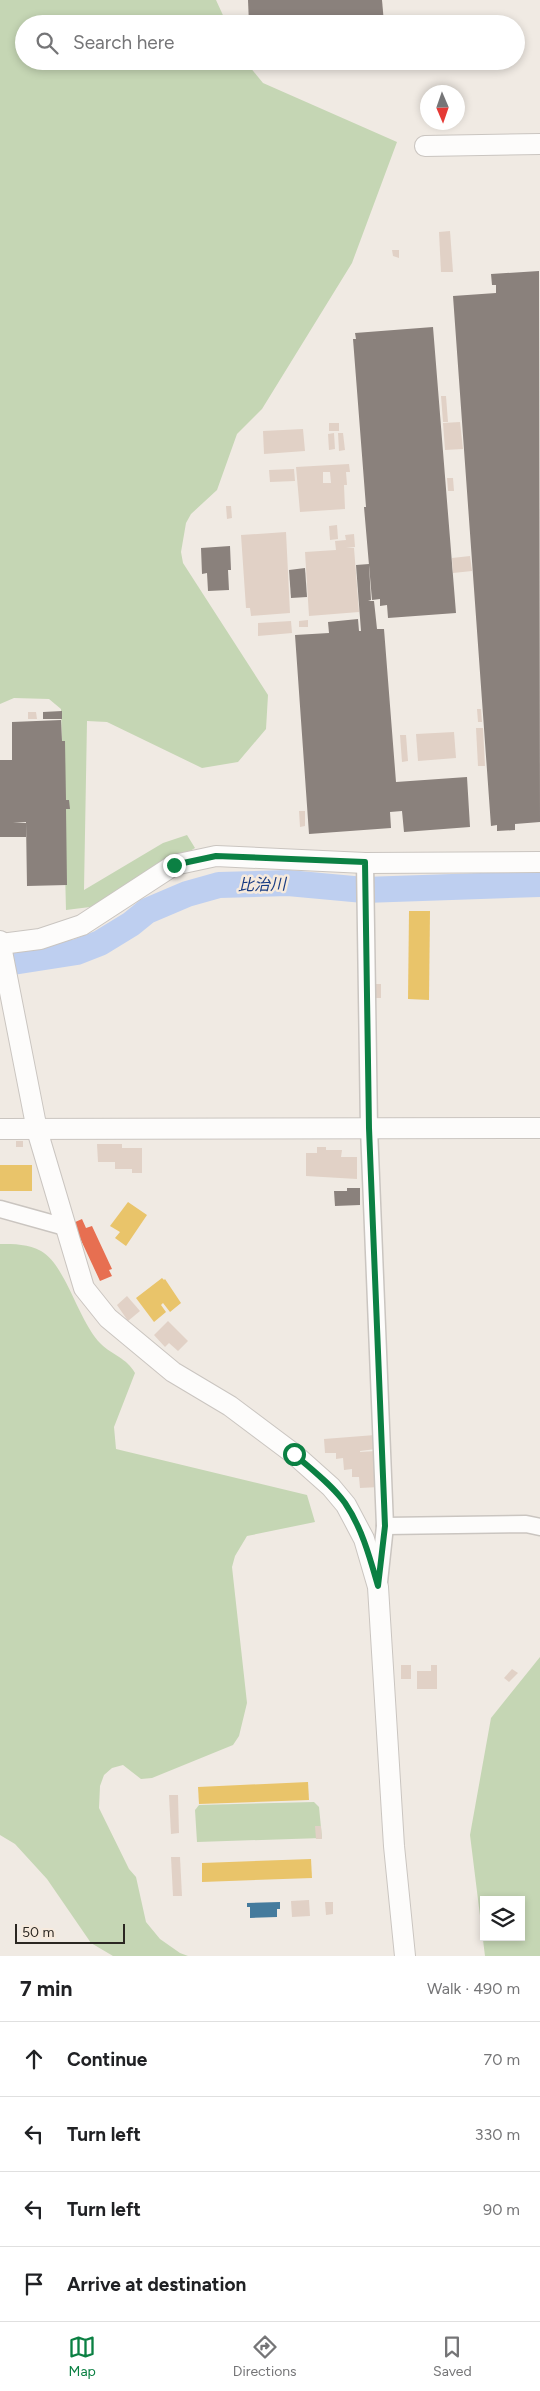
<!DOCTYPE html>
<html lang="en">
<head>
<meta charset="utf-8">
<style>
  body { margin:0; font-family:Figtree,"Noto Sans JP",sans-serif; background:#f2f2f2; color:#202124 }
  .controls { position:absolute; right:15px; bottom:15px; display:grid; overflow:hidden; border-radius:0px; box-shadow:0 2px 8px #0003 }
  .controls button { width:45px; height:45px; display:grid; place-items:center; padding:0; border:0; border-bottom:1px solid #e0e0e0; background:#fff; color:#202124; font:25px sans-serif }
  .compass { position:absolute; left:420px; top:85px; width:45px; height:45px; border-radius:50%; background:#fff; box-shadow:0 2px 8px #0003; rotate:178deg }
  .scale { position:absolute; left:15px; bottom:12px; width:110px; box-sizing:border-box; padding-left:5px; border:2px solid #2b2722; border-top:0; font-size:14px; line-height:18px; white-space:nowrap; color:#2b2722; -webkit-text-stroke:4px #f6eadd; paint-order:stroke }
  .stop { position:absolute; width:15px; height:15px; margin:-11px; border:4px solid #0b8043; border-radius:50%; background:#fff }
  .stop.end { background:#0b8043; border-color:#fff; box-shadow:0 1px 5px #0008 }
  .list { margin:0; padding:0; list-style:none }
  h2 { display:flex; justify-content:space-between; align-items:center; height:65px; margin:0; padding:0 20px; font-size:21px }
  h2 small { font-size:16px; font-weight:400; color:#757577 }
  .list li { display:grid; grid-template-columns:32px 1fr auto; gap:15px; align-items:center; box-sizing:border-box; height:75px; padding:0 20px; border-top:1px solid #e0e0e0 }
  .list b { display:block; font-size:19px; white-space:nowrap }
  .list em { font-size:16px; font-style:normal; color:#757577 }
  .icon { flex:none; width:28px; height:28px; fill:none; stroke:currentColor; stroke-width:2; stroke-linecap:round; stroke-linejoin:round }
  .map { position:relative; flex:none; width:540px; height:1956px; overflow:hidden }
  .search { position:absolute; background:#fff; box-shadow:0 2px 8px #0003; left:15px; right:15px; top:15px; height:55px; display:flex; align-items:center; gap:12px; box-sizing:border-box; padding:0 18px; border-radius:28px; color:#757577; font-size:19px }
  .sheet { height:365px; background:#fff }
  nav { display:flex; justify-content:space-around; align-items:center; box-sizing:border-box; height:70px; border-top:1px solid #e0e0e0; background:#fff; font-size:14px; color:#757577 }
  nav a { display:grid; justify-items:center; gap:2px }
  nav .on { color:#0b8043 }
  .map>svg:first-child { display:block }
</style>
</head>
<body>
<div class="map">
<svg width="540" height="1956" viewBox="0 0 540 1956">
  <rect width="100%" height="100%" fill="#f0eae3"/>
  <g fill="#c5d6b4" fill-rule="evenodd">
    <path d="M0,0H216L227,24H24V61H245L263,83L397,142L352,263L262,409L237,434L217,490L191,514L186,523L181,552L183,563L268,695L266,729L238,762L202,768L107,722L87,721L84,890L163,843L187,835L195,848L98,906L66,910L61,709L49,699L14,698L0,704Z"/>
    <path d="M0,1244C14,1244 29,1244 41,1251C66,1265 78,1321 101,1344C112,1355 127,1358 135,1373L114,1427L116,1449L307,1495L315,1522L247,1536L235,1556L232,1567L247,1703L239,1736L233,1745L152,1778L141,1779L123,1765L112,1768L104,1775L100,1786L99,1808L129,1869L136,1877L146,1922L160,1939L180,1953L188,1956H113L91,1943L47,1879L15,1844L0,1835Z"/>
    <path d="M540,1657V1956H485L470,1835L491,1718ZM484,1900H521V1937H484Z"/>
    <path d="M314,1802L319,1807L322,1838L197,1842L195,1810L199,1805Z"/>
  </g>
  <g fill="#e9c46a">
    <path d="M409,911H430L429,1000L408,999Z"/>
    <rect x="0" y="1165" width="32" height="26"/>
    <path d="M128,1202L147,1215L126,1246L115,1238L120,1232L110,1226Z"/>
    <path d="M162,1278L164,1280L165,1279L181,1303L170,1312L163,1303L161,1305L166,1312L154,1322L136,1298Z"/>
    <path d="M308,1782L309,1800L199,1804L198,1787Z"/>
    <path d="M311,1859L312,1878L202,1882V1863Z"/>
  </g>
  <path fill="#e76f51" d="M82,1219L86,1228L92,1226L112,1269L109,1270L112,1276L100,1281L73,1223Z"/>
  <path fill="#457b9d" d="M280,1902V1909H277V1917L250,1918V1907H247V1903Z"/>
  <g fill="#8a817c">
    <path d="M248,0H382L384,23L249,24Z"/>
    <path d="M539,271L540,822L515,824V830L497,831V825L491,826L453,296L496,293V285H492L491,274Z"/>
    <path d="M433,327L456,613L388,618L387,605L380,606V599L372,600L364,507H366L353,339H356L355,333Z"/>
    <path d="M230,546L231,570H228L229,590L208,591L207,573L202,574L201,548Z"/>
    <path d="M369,564L371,600L368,601H374L377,629H384L396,782L467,777L470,827L404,832L402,811L390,812L391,828L309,834L295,635L329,633L328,622L358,619L359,631H361L356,565Z"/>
    <path d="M305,568L307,597L291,598L289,570Z"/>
    <path d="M62,711V719H43V712Z"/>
    <path d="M61,720L62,741H65L66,800H69L70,809H66L67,885L27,886L26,822H13L26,823V837H0V760H12V722Z"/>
    <path d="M347,1188H360V1205L335,1206L334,1191H347Z"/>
  </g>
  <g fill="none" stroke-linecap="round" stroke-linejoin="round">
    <path stroke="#becff0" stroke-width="26" d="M0,964L77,952L100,943L131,924L147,911L187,894L219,885L288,883L364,890L540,884"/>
  </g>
  <g fill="#e1d1c6" fill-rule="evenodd">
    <path d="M450,231L453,272H441L439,232Z"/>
    <path d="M392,250H399V258L393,256Z"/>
    <path d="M441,396H446L448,422H443Z"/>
    <path d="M460,422L463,449L445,450L443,423Z"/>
    <rect x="329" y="423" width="10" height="8"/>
    <path d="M303,429L305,451L264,454L263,431Z"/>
    <path d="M334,433L335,449L329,450L328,434Z"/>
    <path d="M338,433H343L345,450L339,451Z"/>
    <path d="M349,464L350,472H346L347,485H344L345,509L300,512L296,467ZM323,472H330L331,483H323Z"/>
    <path d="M294,469L295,481L270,482L269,470Z"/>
    <path d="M447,478H453L454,491H448Z"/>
    <path d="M226,506H231L232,518L227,519Z"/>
    <path d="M337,525L338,539L330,540L329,526Z"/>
    <path d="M286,532L290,613L251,616L250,608H246L241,535Z"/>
    <path d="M354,534L355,547L346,548H354L359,612L309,616L305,552L336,550L335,541L346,540L345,535Z"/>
    <path d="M470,556L472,571L453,573L452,558Z"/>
    <path d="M308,620V627H299V621Z"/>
    <path d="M291,621L292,633L258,636V623Z"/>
    <path d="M477,709H481L482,722H478Z"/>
    <path d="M28,712H36L37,719H28Z"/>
    <path d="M476,728H483L485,766H478Z"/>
    <path d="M454,732L456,758L418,761L416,734Z"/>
    <path d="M400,735H406L408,761L402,762Z"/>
    <path d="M299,811H305V826L300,827Z"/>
    <path d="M374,984H381V998H375Z"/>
    <rect x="16" y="1141" width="7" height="6"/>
    <path d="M97,1144H122V1148H142V1173H132V1169H115V1162H98Z"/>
    <path d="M317,1147H326V1150H342L341,1157H357V1179L306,1176V1153H317Z"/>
    <path d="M127,1296L140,1311L128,1321L117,1305Z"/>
    <path d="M168,1321L188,1341L178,1351L169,1343L165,1347L154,1335Z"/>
    <path d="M375,1435L376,1449L360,1451V1452L376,1451L379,1487L360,1488L359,1477H352V1469L344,1470L343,1458L336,1459V1453H325L324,1439Z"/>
    <rect x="401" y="1665" width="10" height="14"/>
    <path d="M431,1665H437V1689H417V1671H431Z"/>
    <path d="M512,1669L518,1673L509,1682L504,1678Z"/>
    <path d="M169,1795H178L179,1833L171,1834Z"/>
    <path d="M315,1826H321L322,1839H316Z"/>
    <path d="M171,1857H180L182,1896H173Z"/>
    <path d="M309,1900L310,1916L292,1917L291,1901Z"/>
    <path d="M325,1902H333V1914L326,1915Z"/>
  </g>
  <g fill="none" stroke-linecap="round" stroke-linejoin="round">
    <defs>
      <g id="minor">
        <path d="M365,863L369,1128L385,1526L379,1582"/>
        <path d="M0,1209L65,1227"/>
        <path d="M385,1526L526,1524L540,1527"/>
      </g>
      <g id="tertiary">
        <path d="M425,146L540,144"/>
        <path d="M0,941L37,1130L84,1288L108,1318L173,1372L230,1406L294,1454L331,1487L346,1505L364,1539L378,1587L394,1846L405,1956"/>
        <path d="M1,944L40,939L82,925L174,865L216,856L365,863L540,862"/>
        <path d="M0,1129L540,1128"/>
      </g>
    </defs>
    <use href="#minor" stroke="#cac5c0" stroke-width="19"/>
    <use href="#tertiary" stroke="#cac5c0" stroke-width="22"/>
    <use href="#minor" stroke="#fdfcfb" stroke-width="16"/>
    <use href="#tertiary" stroke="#fdfcfb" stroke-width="20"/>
  </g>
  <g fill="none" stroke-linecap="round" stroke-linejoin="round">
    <path stroke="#0b8043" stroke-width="6" d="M174,865L216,856L365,862L369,1128L385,1526L378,1586C370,1558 362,1528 345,1503C331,1484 312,1470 294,1454"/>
  </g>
  <g text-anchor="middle" stroke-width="5" stroke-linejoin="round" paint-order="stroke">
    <g font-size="16" font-style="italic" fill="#193c83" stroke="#f6eadd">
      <text transform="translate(262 884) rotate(-1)" y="6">比治川</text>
    </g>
  </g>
</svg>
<div class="controls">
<button><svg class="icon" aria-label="layers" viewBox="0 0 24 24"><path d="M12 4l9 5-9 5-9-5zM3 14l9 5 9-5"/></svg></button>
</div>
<svg class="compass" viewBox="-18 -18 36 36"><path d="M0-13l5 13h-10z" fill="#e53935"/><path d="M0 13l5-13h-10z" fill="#757577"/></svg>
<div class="scale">50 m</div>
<div class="stop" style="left:294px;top:1454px"></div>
<div class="stop end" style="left:174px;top:865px"></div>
<div class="search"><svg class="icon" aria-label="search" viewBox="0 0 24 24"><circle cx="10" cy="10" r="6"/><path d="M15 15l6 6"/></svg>Search here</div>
</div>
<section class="sheet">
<h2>7 min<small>Walk · 490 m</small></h2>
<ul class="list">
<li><svg class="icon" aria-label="ahead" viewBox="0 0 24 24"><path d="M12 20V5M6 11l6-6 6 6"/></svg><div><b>Continue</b></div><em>70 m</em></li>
<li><svg class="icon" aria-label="left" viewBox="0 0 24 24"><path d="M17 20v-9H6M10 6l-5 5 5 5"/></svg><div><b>Turn left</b></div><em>330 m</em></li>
<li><svg class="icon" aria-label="left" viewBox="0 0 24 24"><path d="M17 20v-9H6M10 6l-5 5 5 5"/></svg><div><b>Turn left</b></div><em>90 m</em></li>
<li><svg class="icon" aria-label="arrive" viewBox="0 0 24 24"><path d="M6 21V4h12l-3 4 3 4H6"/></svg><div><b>Arrive at destination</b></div></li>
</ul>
</section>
<nav>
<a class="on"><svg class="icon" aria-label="map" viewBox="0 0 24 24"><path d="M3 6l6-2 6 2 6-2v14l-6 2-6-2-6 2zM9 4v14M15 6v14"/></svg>Map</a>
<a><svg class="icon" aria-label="directions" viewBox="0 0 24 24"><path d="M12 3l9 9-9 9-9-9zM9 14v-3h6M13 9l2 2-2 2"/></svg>Directions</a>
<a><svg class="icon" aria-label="saved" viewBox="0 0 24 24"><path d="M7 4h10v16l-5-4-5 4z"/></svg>Saved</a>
</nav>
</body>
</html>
